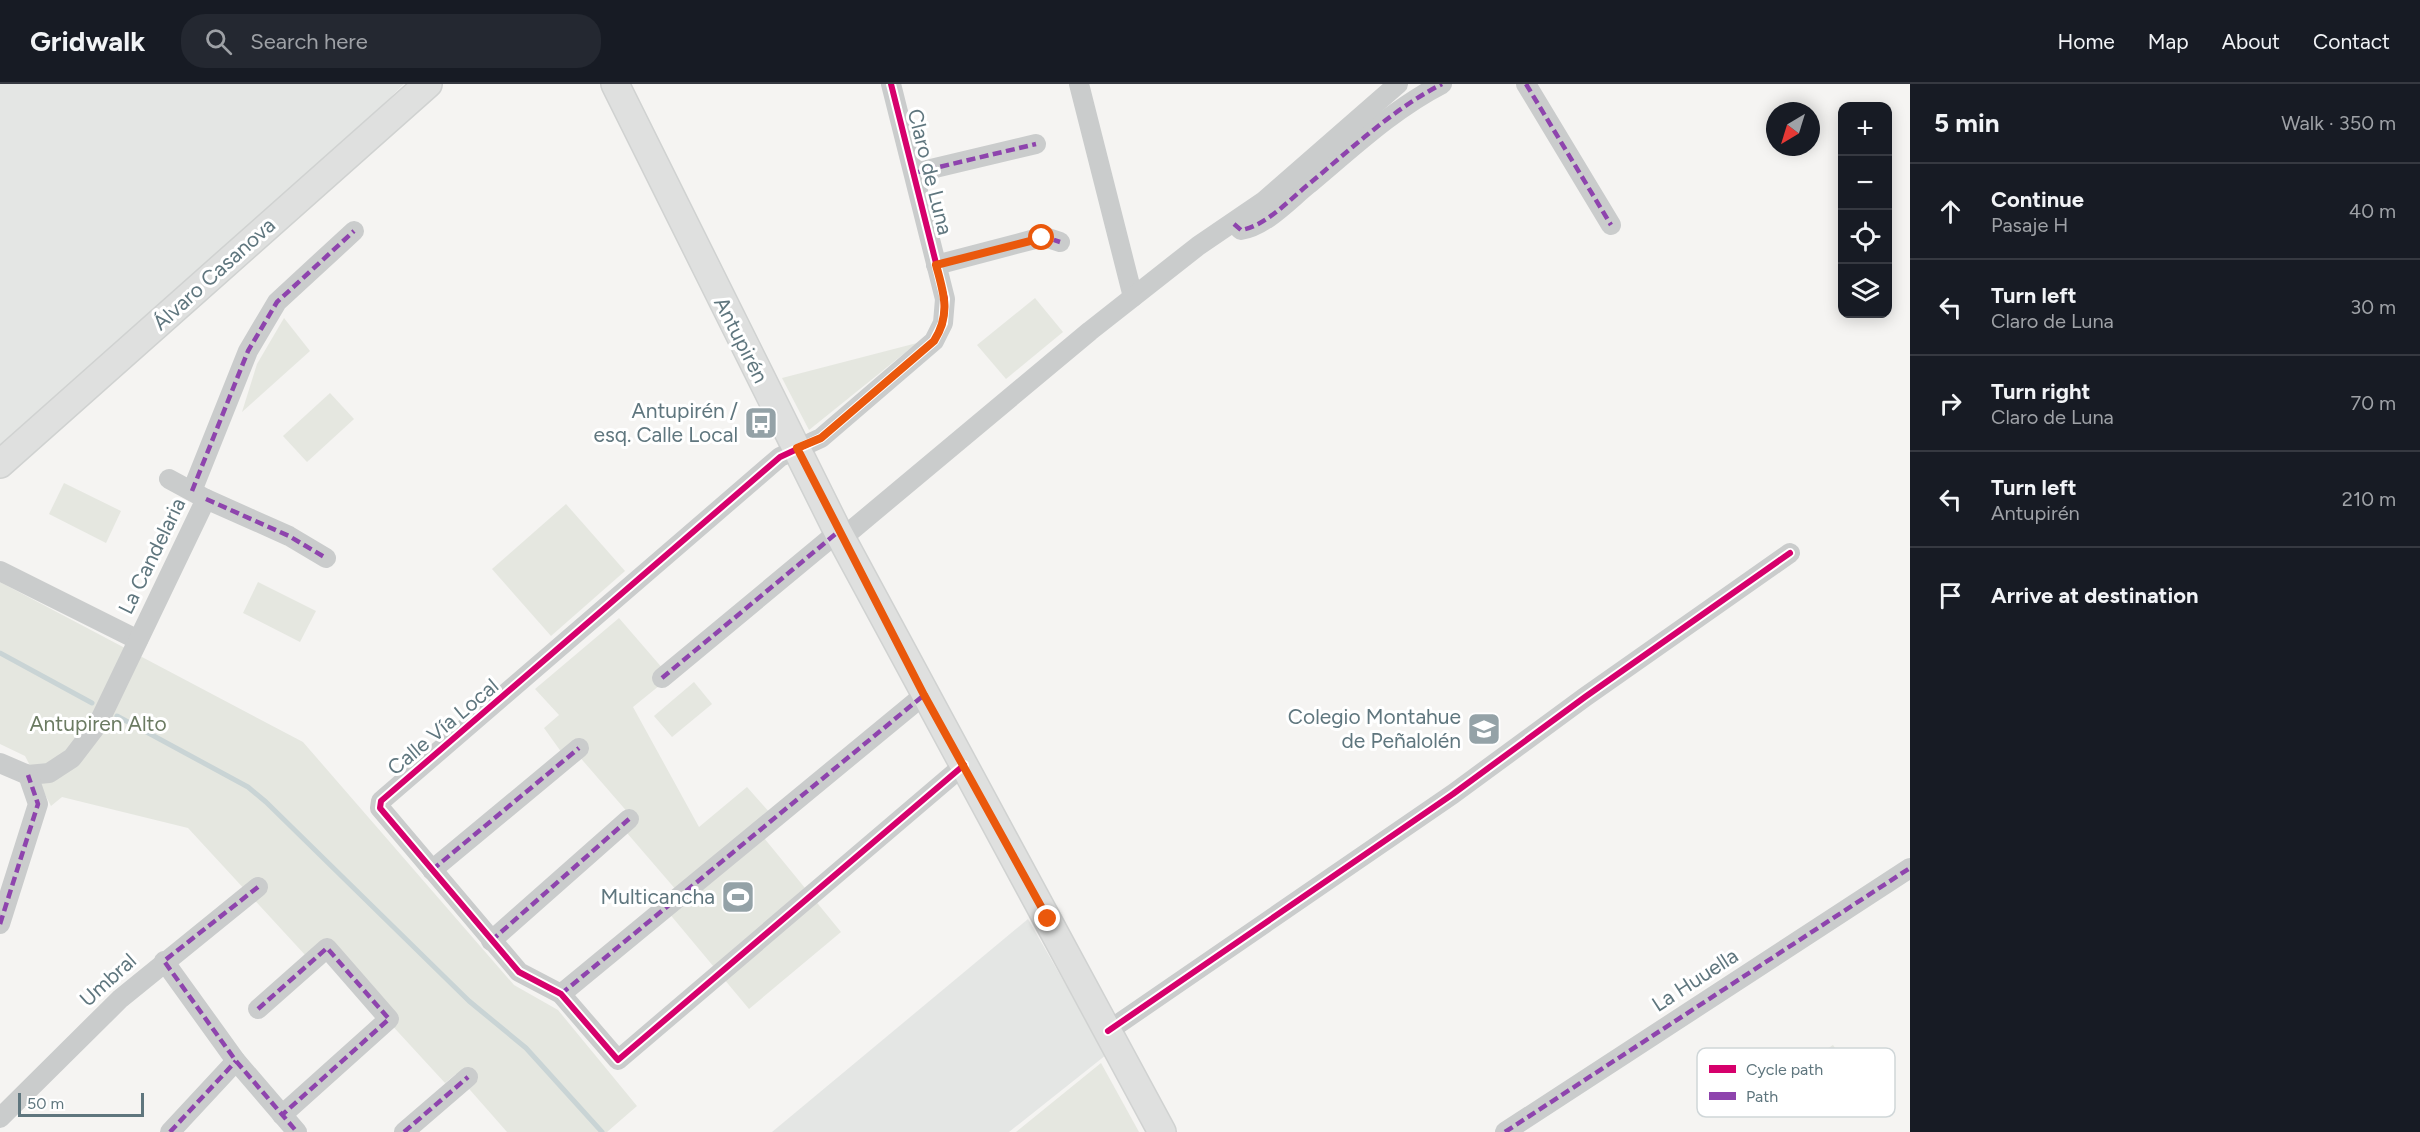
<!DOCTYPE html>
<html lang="en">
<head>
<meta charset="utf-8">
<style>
  body { margin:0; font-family:Figtree,sans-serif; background:#242831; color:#f1f3f6 }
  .controls { position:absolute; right:18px; top:18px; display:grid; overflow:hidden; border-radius:12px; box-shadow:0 3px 15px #0003 }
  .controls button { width:54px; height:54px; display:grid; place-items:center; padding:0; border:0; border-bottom:2px solid #363941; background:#171b24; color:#f1f3f6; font:30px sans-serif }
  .compass { position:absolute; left:1766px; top:18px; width:54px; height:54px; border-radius:50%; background:#171b24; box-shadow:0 3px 15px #0003; rotate:218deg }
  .scale { position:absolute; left:18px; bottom:15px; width:126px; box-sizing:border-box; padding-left:6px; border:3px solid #5f767e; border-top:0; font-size:16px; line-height:21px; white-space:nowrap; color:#5f767e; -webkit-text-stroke:4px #fff; paint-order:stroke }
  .stop { position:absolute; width:18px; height:18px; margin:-14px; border:4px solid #ea580c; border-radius:50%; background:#fff }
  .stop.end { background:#ea580c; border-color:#fff; box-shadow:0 2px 6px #0008 }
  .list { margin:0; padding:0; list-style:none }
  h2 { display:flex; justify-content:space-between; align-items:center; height:78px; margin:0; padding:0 24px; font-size:26px }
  h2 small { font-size:20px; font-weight:400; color:#9ea1a6 }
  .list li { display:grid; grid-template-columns:39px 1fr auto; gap:18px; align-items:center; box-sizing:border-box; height:96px; padding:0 24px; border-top:2px solid #363941 }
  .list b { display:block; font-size:22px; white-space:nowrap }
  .list p { margin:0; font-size:20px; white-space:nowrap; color:#9ea1a6 }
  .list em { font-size:20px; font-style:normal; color:#9ea1a6 }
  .icon { flex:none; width:33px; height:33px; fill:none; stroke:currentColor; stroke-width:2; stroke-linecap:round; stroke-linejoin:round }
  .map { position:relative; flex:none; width:1910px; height:1048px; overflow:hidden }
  header { display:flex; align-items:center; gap:36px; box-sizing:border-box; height:84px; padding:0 30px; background:#171b24; border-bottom:2px solid #363941 }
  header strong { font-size:28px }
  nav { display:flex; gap:33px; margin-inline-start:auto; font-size:21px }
  .search { width:420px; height:54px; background:#242831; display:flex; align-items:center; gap:15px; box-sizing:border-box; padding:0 21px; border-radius:24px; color:#9ea1a6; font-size:22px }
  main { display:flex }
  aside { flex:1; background:#171b24 }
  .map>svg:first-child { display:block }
</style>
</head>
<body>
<header>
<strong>Gridwalk</strong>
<div class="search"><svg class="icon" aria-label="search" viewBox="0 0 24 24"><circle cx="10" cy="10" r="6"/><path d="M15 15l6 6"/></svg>Search here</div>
<nav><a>Home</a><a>Map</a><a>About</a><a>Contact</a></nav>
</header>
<main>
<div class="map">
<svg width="1910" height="1048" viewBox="0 0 1910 1048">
  <rect width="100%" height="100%" fill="#f5f4f2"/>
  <g fill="#e4e6e4">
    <path d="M0,0H404L347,56L0,364Z"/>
    <path d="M1028,835L1106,971L1009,1048H772Z"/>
  </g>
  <g fill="#e5e7e0">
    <path d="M1035,214L1063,248L1006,295L977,261Z"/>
    <path d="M284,234L310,267L242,328L257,280Z"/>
    <path d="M917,259L809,346L782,294Z"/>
    <path d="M330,309L354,335L307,378L283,352Z"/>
    <path d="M64,399L121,427L106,459L49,430Z"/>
    <path d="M566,420L625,487L551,552L492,485Z"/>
    <path d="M0,498L303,658L514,901L558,926L637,1022L607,1048H507L456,990L445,999L318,861L306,872L188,744L62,713L51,722L25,672L0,660Z"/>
    <path d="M258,498L316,527L300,558L243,529Z"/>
    <path d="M619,534L670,593L633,623L699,743L747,703L771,730L755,743L841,848L749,925L668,828L683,814L627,749L636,738L571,663L562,669L544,644L559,631L535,605Z"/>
    <path d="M694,598L712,620L672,653L654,632Z"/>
    <path d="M1833,961L1850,987L1797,1022L1780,997Z"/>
    <path d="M1101,979L1139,1048H1016Z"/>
  </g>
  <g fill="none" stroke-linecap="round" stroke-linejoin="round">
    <g stroke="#c9d4d5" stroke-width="5">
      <path d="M0,569L92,619"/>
      <path d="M117,632L248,703L266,718L469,917L526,964L602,1048"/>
    </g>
    <defs>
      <g id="secondary">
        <path d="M615,0L838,448L1162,1048"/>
        <path d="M0,380L428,0"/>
      </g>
    </defs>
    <use href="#secondary" stroke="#d0d2d1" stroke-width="30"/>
    <g stroke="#cacccc" stroke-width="20">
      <path d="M891,0L945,215L943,239L934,257L821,354L780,373L381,717L380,724L519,888L561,910L618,976L964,681"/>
      <path d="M1079,0L1133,213"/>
      <path d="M1526,0L1611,141"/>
      <path d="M914,89L1036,60"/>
      <path d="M1235,140L1241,146C1266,142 1290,115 1309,100C1351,65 1393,25 1442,0"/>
      <path d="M936,181L1035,155L1048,154L1060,158"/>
      <path d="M192,407L248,267L277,218L354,147"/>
      <path d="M206,415L289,452L326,474"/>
      <path d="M841,455L1090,247L1198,162L1264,117L1398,0"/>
      <path d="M0,487L138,556"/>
      <path d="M662,594L838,448"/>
      <path d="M0,679L28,691L49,689L72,674L98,640L206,415L169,395"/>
      <path d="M432,786L579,664"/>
      <path d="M0,840L38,720L28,691"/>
      <path d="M491,857L629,735"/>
      <path d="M164,877L236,977L297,1048"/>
      <path d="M561,910L924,611"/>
      <path d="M258,925L327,864L389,935L282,1031"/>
      <path d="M1108,947L1453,710L1585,613L1790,469"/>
      <path d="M0,1034L120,915L258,803"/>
      <path d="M170,1048L236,977"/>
      <path d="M404,1048L468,993"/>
      <path d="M1505,1048L1910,784"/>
    </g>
    <use href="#secondary" stroke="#dfe0df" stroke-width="27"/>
    <g stroke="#8e44ad" stroke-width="4.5" stroke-dasharray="9 4.5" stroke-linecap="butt">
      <path d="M1526,0L1611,141"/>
      <path d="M914,89L1036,60"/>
      <path d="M1234,140L1241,146C1266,142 1290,115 1309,100C1351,65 1393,25 1442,0"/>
      <path d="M936,181L1035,155L1048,154L1060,158"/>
      <path d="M192,407L248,267L277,218L354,147"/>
      <path d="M206,415L289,452L326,474"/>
      <path d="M662,594L838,448"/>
      <path d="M432,786L579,664"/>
      <path d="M258,803L164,877L236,977L297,1048"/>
      <path d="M0,840L38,720L28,691"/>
      <path d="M491,857L629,735"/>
      <path d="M561,910L924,611"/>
      <path d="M258,925L327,864L389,935L282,1031"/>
      <path d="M170,1048L236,977"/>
      <path d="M404,1048L468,993"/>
      <path d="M1505,1048L1910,784"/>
    </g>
    <defs>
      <g id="cycleway">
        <path d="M891,0L945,215L943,239L934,257L821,354L780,373L381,717L380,724L519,888L561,910L618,976L964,681"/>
        <path d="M1108,947L1453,710L1585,613L1790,469"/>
      </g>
    </defs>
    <use href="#cycleway" stroke="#fff" stroke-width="10"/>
    <use href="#cycleway" stroke="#d6006c" stroke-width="6"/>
  </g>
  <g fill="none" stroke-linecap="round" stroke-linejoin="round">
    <path stroke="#ea580c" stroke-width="8" d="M1042,154L936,181C944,209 951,231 934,257L821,354L797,364L924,611L1048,835"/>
  </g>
  <defs>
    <symbol id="bus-square" viewBox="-11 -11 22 22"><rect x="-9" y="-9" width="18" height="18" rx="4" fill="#94a2a7" stroke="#fff"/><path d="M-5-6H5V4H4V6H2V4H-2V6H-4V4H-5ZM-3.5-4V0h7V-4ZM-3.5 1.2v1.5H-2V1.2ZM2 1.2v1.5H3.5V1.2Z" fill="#fff"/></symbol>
    <symbol id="school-square" viewBox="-11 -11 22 22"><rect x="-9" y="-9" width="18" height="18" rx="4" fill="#94a2a7" stroke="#fff"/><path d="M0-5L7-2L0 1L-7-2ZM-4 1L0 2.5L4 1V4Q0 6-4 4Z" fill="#fff"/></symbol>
    <symbol id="stadium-square" viewBox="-11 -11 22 22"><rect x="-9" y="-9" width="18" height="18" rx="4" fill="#94a2a7" stroke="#fff"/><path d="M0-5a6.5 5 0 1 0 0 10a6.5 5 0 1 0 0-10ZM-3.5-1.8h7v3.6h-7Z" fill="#fff"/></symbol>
  </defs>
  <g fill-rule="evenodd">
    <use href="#bus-square" x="742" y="320" width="38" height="38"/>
    <use href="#school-square" x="1465" y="626" width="38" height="38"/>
    <use href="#stadium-square" x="719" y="794" width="38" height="38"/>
  </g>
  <g text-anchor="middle" stroke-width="6" stroke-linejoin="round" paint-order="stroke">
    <g font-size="21" fill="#5f767e" stroke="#fff">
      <text transform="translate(930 88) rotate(76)" y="7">Claro de Luna</text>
      <text transform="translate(214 190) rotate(-42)" y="7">Álvaro Casanova</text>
      <text transform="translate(741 256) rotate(63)" y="7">Antupirén</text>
      <text transform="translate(152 472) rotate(-64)" y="7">La Candelaria</text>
      <text transform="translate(443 643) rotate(-40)" y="7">Calle Vía Local</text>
      <text transform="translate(108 896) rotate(-42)" y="7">Umbral</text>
      <text transform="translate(1695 896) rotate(-33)" y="7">La Huuella</text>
    </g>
    <g font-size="21" fill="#5f767e" stroke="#fff" text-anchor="end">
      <text x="738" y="334">Antupirén /<tspan x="738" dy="24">esq. Calle Local</tspan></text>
      <text x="1461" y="640">Colegio Montahue<tspan x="1461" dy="24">de Peñalolén</tspan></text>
      <text x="715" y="820">Multicancha</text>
    </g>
    <g font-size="21" fill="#6b7b62" stroke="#fff">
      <text x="98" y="647">Antupiren Alto</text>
    </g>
  </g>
  <rect x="1697" y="964" width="198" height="69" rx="9" fill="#fff" stroke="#cfd6d8" stroke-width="1.5"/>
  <rect x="1709" y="981" width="27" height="8" fill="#d6006c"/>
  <rect x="1709" y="1008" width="27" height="8" fill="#8e44ad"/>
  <g font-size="16" fill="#5f767e">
    <text x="1746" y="991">Cycle path</text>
    <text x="1746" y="1018">Path</text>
  </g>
</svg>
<div class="controls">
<button>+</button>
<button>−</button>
<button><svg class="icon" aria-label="locate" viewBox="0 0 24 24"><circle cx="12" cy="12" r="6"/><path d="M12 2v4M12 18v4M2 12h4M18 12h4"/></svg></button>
<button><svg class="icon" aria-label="layers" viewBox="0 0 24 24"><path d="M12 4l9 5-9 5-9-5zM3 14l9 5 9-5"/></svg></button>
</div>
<svg class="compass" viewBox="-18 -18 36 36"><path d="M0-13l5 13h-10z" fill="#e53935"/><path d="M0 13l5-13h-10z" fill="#9ea1a6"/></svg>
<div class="scale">50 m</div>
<div class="stop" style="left:1042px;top:154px"></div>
<div class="stop end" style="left:1048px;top:835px"></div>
</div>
<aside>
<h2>5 min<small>Walk · 350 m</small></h2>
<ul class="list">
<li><svg class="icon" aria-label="ahead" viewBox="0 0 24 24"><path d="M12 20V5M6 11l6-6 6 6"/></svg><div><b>Continue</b><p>Pasaje H</p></div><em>40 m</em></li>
<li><svg class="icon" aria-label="left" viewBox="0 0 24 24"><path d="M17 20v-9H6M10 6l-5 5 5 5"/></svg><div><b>Turn left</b><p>Claro de Luna</p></div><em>30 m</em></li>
<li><svg class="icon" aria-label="right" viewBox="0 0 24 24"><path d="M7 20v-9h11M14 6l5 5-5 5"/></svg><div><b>Turn right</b><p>Claro de Luna</p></div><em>70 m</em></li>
<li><svg class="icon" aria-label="left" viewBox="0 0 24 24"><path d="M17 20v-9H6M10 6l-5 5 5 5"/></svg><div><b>Turn left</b><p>Antupirén</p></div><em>210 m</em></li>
<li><svg class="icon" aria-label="arrive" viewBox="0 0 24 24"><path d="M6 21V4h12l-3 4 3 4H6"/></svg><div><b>Arrive at destination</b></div></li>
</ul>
</aside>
</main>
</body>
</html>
